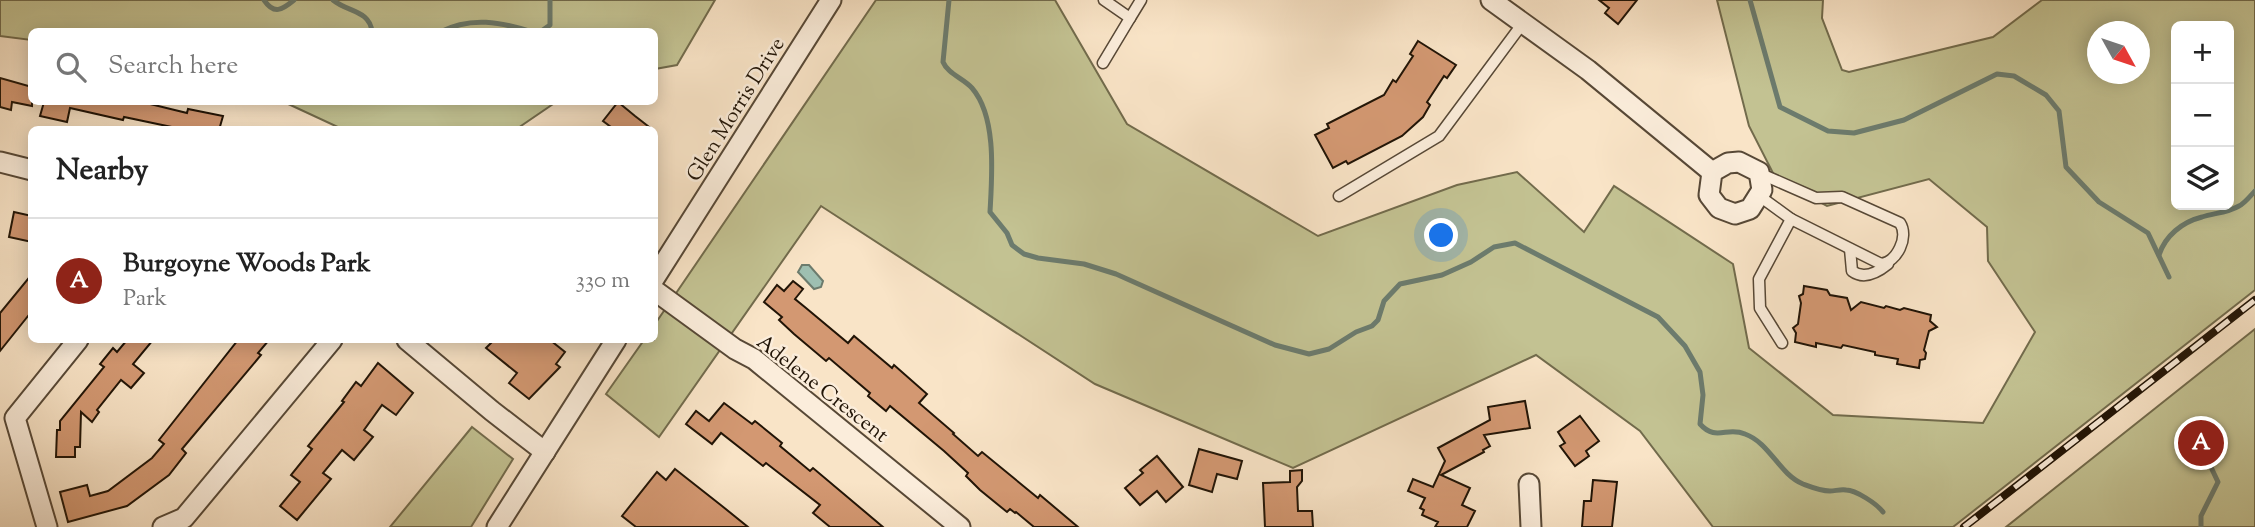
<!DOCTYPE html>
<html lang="en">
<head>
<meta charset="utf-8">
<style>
  body { margin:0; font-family:"Sorts Mill Goudy",serif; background:#f6f6f6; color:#222 }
  .controls { position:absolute; right:21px; top:21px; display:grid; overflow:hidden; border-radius:10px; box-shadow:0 4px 18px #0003 }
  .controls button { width:63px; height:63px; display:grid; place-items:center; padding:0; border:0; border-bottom:2px solid #e0e0e0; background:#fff; color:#222; font:35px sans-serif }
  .compass { position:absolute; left:2087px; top:21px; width:63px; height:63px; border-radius:50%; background:#fff; box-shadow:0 4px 18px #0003; rotate:130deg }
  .you { position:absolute; left:1442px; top:236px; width:24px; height:24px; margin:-18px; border:5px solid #fff; border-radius:50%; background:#1a73e8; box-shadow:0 0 0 10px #1a73e833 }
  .badge { display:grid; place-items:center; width:46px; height:46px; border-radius:50%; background:#8f2418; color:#fff; font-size:23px; font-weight:700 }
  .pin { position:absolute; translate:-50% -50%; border:4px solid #fff; box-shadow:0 2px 7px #0006 }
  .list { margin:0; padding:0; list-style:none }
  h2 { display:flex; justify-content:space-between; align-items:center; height:91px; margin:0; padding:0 28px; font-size:30px }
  h2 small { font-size:23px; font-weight:400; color:#767676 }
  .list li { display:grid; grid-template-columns:46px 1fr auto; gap:21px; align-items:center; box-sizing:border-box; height:126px; padding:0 28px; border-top:2px solid #e0e0e0 }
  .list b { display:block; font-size:26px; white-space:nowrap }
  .list p { margin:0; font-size:23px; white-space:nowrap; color:#767676 }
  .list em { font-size:23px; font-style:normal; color:#767676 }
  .icon { flex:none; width:38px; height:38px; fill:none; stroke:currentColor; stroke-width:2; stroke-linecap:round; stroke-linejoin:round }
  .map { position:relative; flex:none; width:2255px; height:527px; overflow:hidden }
  .search { position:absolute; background:#fff; box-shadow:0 4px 18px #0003; left:28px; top:28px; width:630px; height:77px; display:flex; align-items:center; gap:18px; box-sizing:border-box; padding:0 24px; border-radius:10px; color:#767676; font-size:26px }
  .panel { position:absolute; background:#fff; box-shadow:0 4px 18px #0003; left:28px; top:126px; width:630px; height:217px; border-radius:10px }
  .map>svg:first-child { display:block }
</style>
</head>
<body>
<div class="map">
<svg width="2255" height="527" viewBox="0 0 2255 527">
  <rect width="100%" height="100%" fill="#f9e4c7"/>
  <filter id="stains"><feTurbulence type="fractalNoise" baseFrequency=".00286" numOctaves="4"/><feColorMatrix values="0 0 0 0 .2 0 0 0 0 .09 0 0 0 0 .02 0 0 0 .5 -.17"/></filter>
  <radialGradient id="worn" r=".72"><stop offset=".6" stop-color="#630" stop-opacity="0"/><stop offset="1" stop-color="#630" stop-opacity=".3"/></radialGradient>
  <g fill="#c3c292" stroke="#726b4c" stroke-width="2" fill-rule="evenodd">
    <path d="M0,0H715L677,65L655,69L654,32H32L31,40L0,36Z"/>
    <path d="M876,0H1055L1127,124L1318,236L1457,185L1517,172L1584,232L1614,186L1733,264L1749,348L1833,415L1983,423L2035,332L1988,261L1987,227L1929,179L1827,206L1776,179L1749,126L1717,0H1823L1822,18L1842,70L1849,72L1993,37L2042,0H2255V290L1953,527H1713L1640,431L1536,355L1293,468L1095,384L821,206L659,437L606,394L644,340H654L655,324ZM2176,26H2229V205H2176ZM2098,32H2140V74H2098Z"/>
    <path d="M284,102H556L515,130L342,129Z"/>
    <path d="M2255,329V527H2006Z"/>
    <path d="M472,427L513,459L471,527H390Z"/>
  </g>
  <path fill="#9ebfb1" stroke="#6c7b6d" stroke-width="2" d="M802,265H809L823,281L821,287L814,289L798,272Z"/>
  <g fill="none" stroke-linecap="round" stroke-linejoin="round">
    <g stroke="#6c7b6d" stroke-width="5">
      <path d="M264,0C274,15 282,10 294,0"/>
      <path d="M333,0C347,12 370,10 372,32"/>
      <path d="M949,0L943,62C948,74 963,78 972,88C997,117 992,175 990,212L1007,233L1012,245L1024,254L1038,258L1084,264L1116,274L1275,345L1309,354L1329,349L1356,332L1372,326L1378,320L1384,301L1400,284L1442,275L1471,262L1494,247L1515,243L1658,317L1685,346L1700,372L1703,395L1700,424C1716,442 1727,426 1745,434C1770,443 1779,474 1803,484C1811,487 1821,491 1830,491C1835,491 1841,489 1846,490C1856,490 1877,504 1883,512"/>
      <path d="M1750,0L1780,107L1828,131L1854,133L1904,120L1997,74L2014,76L2046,95L2059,111L2066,167L2099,202L2148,233L2169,277"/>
      <path d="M440,32C471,16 501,22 532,32"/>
      <path d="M540,32L550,25V0"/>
      <path d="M2159,255C2165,236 2182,222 2202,217C2214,213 2227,213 2239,206C2245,203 2250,196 2255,191"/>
      <path d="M2187,429L2200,444L2218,482L2201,516V527"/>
    </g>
  </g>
  <g fill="#d39872" stroke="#211406" stroke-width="2">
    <path d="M1599,0H1637L1618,24L1605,13L1609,8Z"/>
    <path d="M1418,41L1456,65L1447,78L1444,76L1427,102L1430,105L1423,117L1402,136L1348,164L1346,161L1333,168L1315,135L1329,128L1327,124L1384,95L1393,80L1396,82L1413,56L1410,54Z"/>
    <path d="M0,78L32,87V106L12,102L11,110L0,107Z"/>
    <path d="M44,102H142L187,113L188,109L223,116L219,130H186L124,117L123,120L70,108L67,122L40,116Z"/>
    <path d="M618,102L635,116L653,130H615L603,121Z"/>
    <path d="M14,212L32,216V242L9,237Z"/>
    <path d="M32,274V311L0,351V313Z"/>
    <path d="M793,281L803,289L795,299L806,308L848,343L854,336L892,368L894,365L927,394L919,403L954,433L953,434L978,456L982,452L1038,498L1040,495L1078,527H1034L1016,512L1015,513L1010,509L1007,512L980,490L966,476L968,473L944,451L890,406L886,411L868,396L870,393L829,358L826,361L794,334L779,320L782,317L764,302L777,285L784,291Z"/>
    <path d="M1804,286L1827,290L1830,295L1847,298L1851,310L1861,302L1884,308L1886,306L1900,310L1904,308L1931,315L1930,321L1937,327L1929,331L1924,350L1926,353L1925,359L1920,360L1919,368L1897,364L1898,359L1875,355V352L1843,345L1841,348L1816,343V347L1795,342L1796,333L1793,328L1798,324L1801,303L1799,296L1803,294Z"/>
    <path d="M127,340H153L133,364L144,373L131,388L121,380L97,410L99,412L92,422L81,412L80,447H75V457H56L57,430H60V421L104,367L100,364L113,348L117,352Z"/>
    <path d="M238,340H269L258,353L261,355L182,449L186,453L169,475L127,506L68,522L60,492L87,485L90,496L108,491L152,458L164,444L159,440Z"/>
    <path d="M494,340H550L565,352L556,364L560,367L529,399L509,383L517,373L486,348Z"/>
    <path d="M378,363L413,393L396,415L382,405L364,430L373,437L354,460L342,450L323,473L331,479L297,520L280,506L300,482L291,475L312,449L308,446L344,402L342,401L356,382L361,386Z"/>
    <path d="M1525,401L1530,428L1484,435L1490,446L1483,450L1484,452L1441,475L1470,488L1462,505L1475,511L1467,527H1435L1438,522L1422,515L1424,510L1420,508L1425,498L1408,491L1413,479L1433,487L1445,461L1438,448L1490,420L1488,407Z"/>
    <path d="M724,403L752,424L755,421L782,443L780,446L810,471L813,468L883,527H830L813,513L820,505L766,463L763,466L721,433L712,444L686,424L696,411L709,421Z"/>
    <path d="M1580,416L1599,441L1586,451L1589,456L1575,466L1560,446L1565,443L1558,432Z"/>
    <path d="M1199,449L1242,461L1237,479L1217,474L1212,492L1189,485Z"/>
    <path d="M1157,456L1183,487L1166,502L1157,491L1140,505L1125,488L1143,473L1140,470Z"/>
    <path d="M675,469L722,506L748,527H636L622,516L657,472L666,480Z"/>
    <path d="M1302,470V481L1297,487L1298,511H1312L1313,527H1265L1263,483L1290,482V471Z"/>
    <path d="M1593,480L1617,482L1612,527H1582L1584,501H1591Z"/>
  </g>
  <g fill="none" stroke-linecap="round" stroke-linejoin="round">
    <defs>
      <g id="service">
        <path d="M1130,18L1141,0"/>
        <path d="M1103,63L1130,18L1104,0"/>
        <path d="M1758,195L1791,219L1881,264C1897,262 1909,237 1900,223L1842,197L1816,198L1759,173"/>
        <path d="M1339,196L1439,136L1523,23"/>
        <path d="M1850,249L1852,271C1864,280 1877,273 1888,264"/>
        <path d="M1782,343L1760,308L1759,279L1791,219"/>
      </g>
      <g id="minor">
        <path d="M1491,0L1588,70L1712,172"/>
        <path d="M0,162L32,170"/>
        <path d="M1739,162L1759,172L1762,190L1750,209L1735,214L1719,208L1709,195L1712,172L1728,163Z"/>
        <path d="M654,279L831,0"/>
        <path d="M654,290L735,349L754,359L960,527"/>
        <path d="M407,340L492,411L545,452"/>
        <path d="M1529,484L1531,527"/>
        <path d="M47,527L15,418L78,340"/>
        <path d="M163,527L184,518L332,340"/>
        <path d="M497,527L616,340"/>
      </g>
    </defs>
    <use href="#service" stroke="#574836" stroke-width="13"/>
    <use href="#minor" stroke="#574836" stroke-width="23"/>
    <use href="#service" stroke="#fbeddb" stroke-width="10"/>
    <use href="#minor" stroke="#fbeddb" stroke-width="19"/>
    <defs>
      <path id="rail" d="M1964,527L2255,300"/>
    </defs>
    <use href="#rail" stroke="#211406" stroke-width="8"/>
    <use href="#rail" stroke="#fbeddb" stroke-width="5" stroke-dasharray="16" stroke-linecap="butt"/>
  </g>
  <g text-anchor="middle" stroke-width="5" stroke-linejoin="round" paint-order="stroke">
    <g font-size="21" fill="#211406" stroke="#fbeddb">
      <text transform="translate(735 109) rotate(-58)" y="7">Glen Morris Drive</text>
      <text transform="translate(823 388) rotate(38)" y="7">Adelene Crescent</text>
    </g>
  </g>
  <rect width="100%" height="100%" filter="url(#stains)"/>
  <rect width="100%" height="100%" fill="url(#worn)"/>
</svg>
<div class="controls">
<button>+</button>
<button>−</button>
<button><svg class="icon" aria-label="layers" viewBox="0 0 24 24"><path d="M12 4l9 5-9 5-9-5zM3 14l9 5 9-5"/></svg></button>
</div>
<svg class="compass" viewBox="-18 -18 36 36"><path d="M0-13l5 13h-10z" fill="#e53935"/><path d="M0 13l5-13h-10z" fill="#767676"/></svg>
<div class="you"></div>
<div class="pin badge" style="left:2201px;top:443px">A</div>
<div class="search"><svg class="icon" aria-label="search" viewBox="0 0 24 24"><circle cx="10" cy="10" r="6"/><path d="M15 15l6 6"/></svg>Search here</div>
<section class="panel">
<h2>Nearby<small></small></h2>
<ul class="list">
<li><span class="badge">A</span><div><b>Burgoyne Woods Park</b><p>Park</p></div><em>330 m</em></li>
</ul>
</section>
</div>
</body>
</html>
